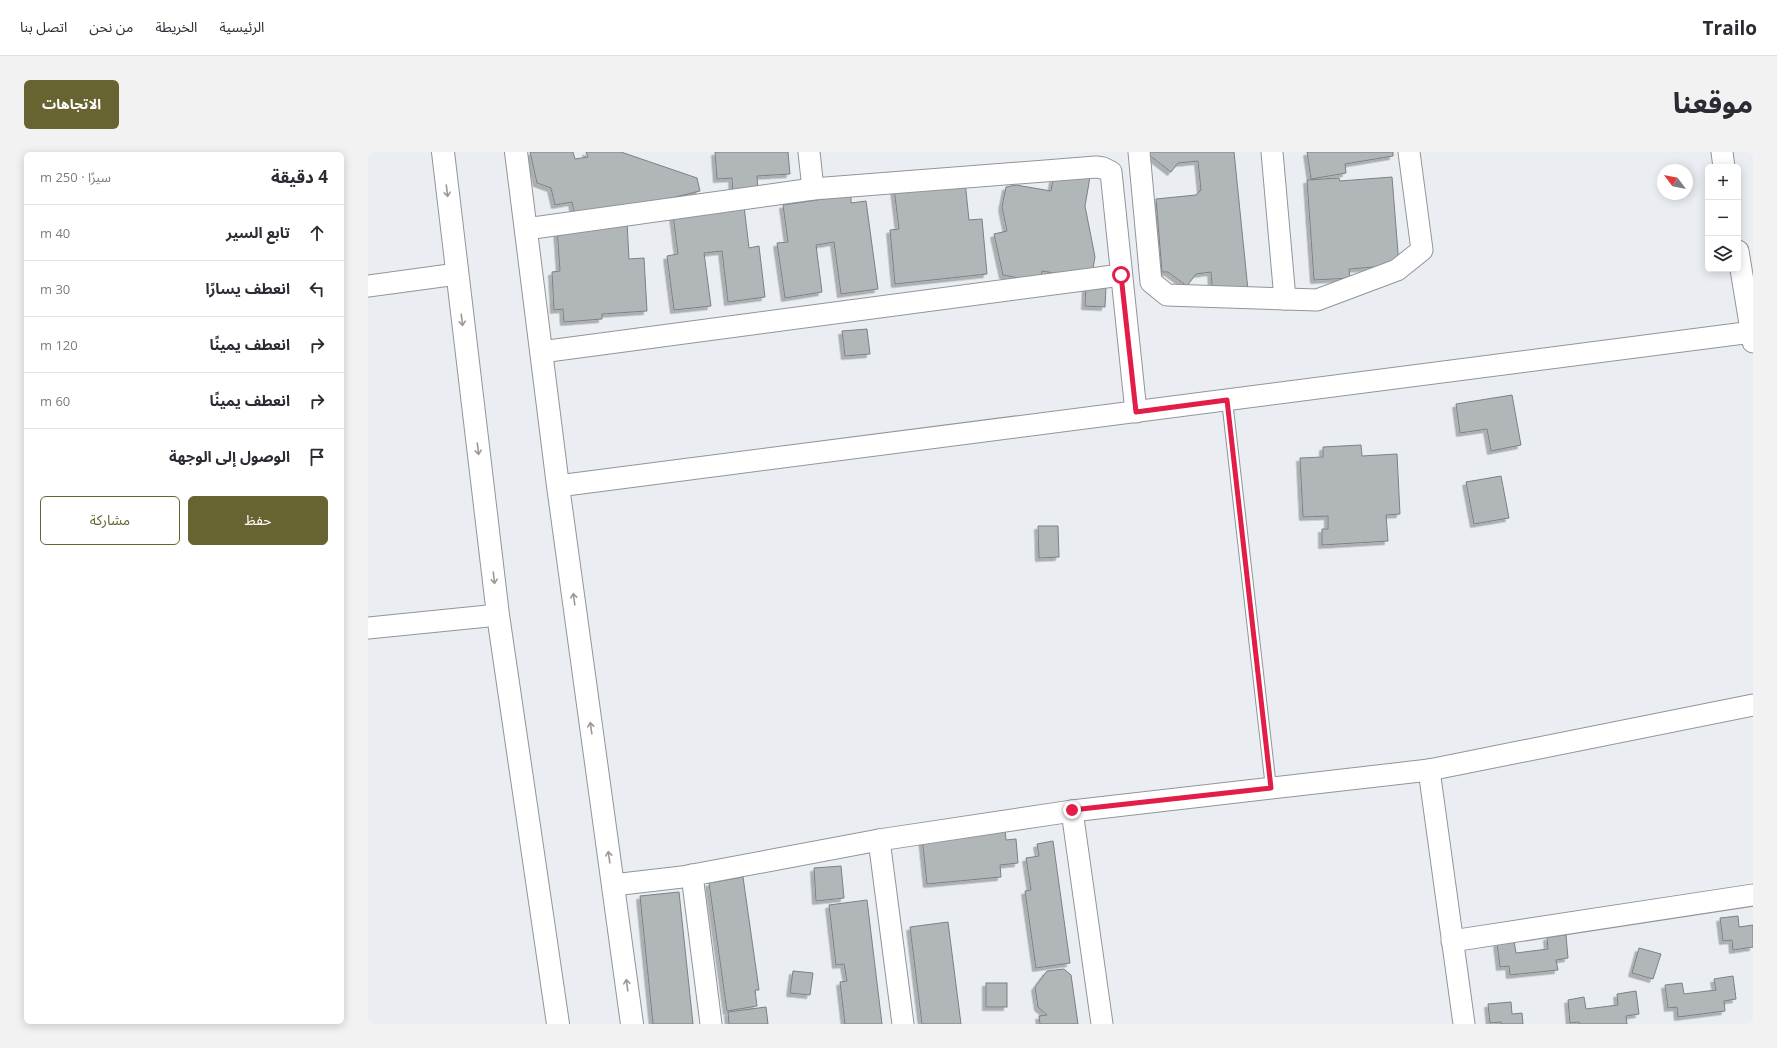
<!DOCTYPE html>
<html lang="ar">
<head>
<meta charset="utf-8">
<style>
  body { margin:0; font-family:"Open Sans","Noto Sans Arabic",sans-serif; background:#f2f2f3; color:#2b2b33; direction:rtl }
  .controls { position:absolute; right:12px; top:12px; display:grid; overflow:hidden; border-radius:6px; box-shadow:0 2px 10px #0003 }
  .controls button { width:36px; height:36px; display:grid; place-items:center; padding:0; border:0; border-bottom:1px solid #e1e1e2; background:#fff; color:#2b2b33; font:20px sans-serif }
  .compass { position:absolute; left:1289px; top:12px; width:36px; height:36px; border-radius:50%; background:#fff; box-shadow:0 2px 10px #0003; rotate:302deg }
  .stop { position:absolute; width:12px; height:12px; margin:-9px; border:3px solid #e11d48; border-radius:50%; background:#fff }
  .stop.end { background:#e11d48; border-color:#fff; box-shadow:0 1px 4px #0008 }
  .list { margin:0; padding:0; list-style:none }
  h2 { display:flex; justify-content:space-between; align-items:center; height:52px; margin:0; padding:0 16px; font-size:17px }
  h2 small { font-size:13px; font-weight:400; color:#7c7c81 }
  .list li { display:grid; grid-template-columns:26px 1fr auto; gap:12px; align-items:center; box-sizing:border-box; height:56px; padding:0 16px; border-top:1px solid #e1e1e2 }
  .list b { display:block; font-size:15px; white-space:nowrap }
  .list em { font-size:13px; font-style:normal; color:#7c7c81 }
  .actions { display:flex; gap:8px; padding:12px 16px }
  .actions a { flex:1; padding:9px 0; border:1px solid #686431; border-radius:6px; text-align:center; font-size:14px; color:#686431 }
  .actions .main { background:#686431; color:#fff }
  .icon { flex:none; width:22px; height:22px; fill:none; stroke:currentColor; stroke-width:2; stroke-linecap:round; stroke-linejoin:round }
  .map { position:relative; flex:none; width:1385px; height:872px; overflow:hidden; direction:ltr; border-radius:6px }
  header { display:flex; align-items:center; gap:24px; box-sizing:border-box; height:56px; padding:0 20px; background:#fff; border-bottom:1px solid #e1e1e2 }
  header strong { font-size:19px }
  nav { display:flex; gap:22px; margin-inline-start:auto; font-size:14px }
  .intro { display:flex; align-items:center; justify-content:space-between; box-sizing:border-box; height:96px; padding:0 24px }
  h1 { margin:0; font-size:28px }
  .button { padding:10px 18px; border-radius:6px; background:#686431; color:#fff; font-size:14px; font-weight:700 }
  main { display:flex; gap:24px; padding:0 24px }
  aside { flex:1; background:#fff; border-radius:6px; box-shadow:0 2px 10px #0003 }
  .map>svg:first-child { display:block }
</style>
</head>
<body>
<header>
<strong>Trailo</strong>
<nav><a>الرئيسية</a><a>الخريطة</a><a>من نحن</a><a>اتصل بنا</a></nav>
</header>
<div class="intro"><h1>موقعنا</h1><a class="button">الاتجاهات</a></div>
<main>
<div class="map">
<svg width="1385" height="872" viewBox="0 0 1385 872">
  <defs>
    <filter id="shadow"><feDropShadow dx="-3.5" dy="3.5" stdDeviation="0" flood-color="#0004"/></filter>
  </defs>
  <rect width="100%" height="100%" fill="#eaeef2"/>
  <g fill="#b1b7b9" stroke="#7b8182" filter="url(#shadow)">
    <path d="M162,0H205L207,7L220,5L218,0H253L329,26L332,39L208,69L204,50L187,53L183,36L169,31Z"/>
    <path d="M347,0H420L422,22L389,24L390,41L365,42L364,26L349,27Z"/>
    <path d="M781,0H866L880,138L845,143L843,120L828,122L819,134L800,120H794L788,47L828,43L833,38L830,9L810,11L803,20L781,3Z"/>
    <path d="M939,0H1025V4L977,12L978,21L943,27Z"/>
    <path d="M722,25L717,54L727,105L724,122L709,125L674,119L672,130L635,123L626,82L639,79L634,55L638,35L648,33L683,39L685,27Z"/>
    <path d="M1024,25L1031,113L981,117L982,126L946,128L939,28L971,26L972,29Z"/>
    <path d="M597,29L601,68L614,67L619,122L527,132L522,78L531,77L526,36Z"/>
    <path d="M483,43V51L498,49L510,137L473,142L466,90L448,93L454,140L417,146L409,91L420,90L415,53Z"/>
    <path d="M376,54L381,96L391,94L397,145L360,150L354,99L336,101L343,154L306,158L299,104L310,102L305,63Z"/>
    <path d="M259,70L261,107L276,106L279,159L234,162V167L196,170L195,157L186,158L184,120L192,119L189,75Z"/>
    <path d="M718,133L738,134L737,155L717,154Z"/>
    <path d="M499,177L502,202L477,204L474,179Z"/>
    <path d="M1144,243L1153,293L1123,299L1119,277L1092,281L1088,252Z"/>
    <path d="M993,293L994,304L1029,302L1032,362L1018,363L1020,389L954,393V377H960V364L935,365L932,306L955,305V295Z"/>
    <path d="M1133,324L1141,366L1106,372L1098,330Z"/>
    <path d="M670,374H690L691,405L671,406Z"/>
    <path d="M637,677L638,688L648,687L650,711L632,713L633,725L559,732L554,685Z"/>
    <path d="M685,689L702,811L668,816L657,739L663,738L658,706L671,704L669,692Z"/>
    <path d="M473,714L476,746L448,749L446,716Z"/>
    <path d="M375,725L391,838H387L389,854L359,859L341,731Z"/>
    <path d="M311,740L325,872H285L272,744Z"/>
    <path d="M499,748L514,872H477L472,830L479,829L476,812L468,813L461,753Z"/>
    <path d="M1370,764L1371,775L1385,773V795L1365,798L1364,788L1355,789L1352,766Z"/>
    <path d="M580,770L593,872H554L542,775Z"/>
    <path d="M1198,783L1200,806L1188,808L1190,818L1142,823L1141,814L1132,815L1129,791L1146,789L1148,801L1180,797L1179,785Z"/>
    <path d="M1271,796L1293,802L1285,827L1264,821Z"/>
    <path d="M696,817L703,823L710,872H672L671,864L679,863L670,855L667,835L679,819Z"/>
    <path d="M425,819L445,821L442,843L422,841Z"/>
    <path d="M1365,824L1368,847L1356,849L1357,859L1310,865L1309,855L1300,856L1297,833L1314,831L1316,842L1348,838L1346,827Z"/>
    <rect x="618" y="831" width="21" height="24"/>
    <path d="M1268,839L1271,862L1258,864L1259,872H1211V870L1202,871L1200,848L1216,845L1218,857L1250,853L1249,842Z"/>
    <path d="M1143,850L1144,862L1154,861L1155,872H1133V870L1122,871L1120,852Z"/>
    <path d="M398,855L400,872H361L360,860Z"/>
  </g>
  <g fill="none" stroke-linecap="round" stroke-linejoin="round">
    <defs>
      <path id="service" d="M859,248L903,636"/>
      <g id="minor">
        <path d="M441,0L445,37"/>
        <path d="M771,0L783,130L799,143L949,148L1029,118L1054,98L1041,0"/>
        <path d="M904,0L917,147"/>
        <path d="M1354,0L1356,15"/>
        <path d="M158,77L445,37L728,15L735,16L743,20L768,260"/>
        <path d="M1370,99L1385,190"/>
        <path d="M0,134L89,122"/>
        <path d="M173,200L753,123"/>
        <path d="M190,334L1385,180"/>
        <path d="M0,476L130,463"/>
        <path d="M1061,618L1096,872"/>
        <path d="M704,659L734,872"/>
        <path d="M511,688L535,872"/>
        <path d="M324,723L343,872"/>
        <path d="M245,733L314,725L511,688L704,659L1061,618L1385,553"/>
        <path d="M1084,789L1385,743"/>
      </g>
      <g id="tertiary">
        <path d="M75,0L130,463L190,872"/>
        <path d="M148,0L190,334L264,872"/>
      </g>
    </defs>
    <use href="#service" stroke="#919599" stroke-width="12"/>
    <use href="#minor" stroke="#919599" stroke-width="23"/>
    <use href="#tertiary" stroke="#919599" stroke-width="24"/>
    <use href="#service" stroke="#fff" stroke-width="10"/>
    <use href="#minor" stroke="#fff" stroke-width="21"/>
    <use href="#tertiary" stroke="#fff" stroke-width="22"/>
  </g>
  <defs><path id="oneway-shaft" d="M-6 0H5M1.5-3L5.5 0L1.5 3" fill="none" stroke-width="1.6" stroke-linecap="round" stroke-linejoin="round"/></defs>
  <g stroke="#9a9a9b">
    <use href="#oneway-shaft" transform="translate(79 39) rotate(83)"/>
    <use href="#oneway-shaft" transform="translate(94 168) rotate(83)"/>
    <use href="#oneway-shaft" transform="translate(110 297) rotate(83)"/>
    <use href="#oneway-shaft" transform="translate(126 426) rotate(83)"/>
    <use href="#oneway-shaft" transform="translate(206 447) rotate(-98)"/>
    <use href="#oneway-shaft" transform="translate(223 576) rotate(-98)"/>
    <use href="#oneway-shaft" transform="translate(241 705) rotate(-98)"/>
    <use href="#oneway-shaft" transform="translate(259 833) rotate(-98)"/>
  </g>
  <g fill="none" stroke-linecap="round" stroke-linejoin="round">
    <path stroke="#e11d48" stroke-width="5" d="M704,658L903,636L859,248L768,260L753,123"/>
  </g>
</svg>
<div class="controls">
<button>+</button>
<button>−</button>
<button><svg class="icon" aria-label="layers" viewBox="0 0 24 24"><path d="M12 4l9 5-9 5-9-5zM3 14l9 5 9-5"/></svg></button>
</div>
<svg class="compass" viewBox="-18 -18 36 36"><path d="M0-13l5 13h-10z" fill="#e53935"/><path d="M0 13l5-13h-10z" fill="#7c7c81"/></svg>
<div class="stop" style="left:753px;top:123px"></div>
<div class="stop end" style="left:704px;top:658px"></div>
</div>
<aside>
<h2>4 دقيقة<small>سيرًا · 250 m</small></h2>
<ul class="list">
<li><svg class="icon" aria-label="ahead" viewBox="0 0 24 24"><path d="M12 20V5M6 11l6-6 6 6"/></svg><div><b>تابع السير</b></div><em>40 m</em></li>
<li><svg class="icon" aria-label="left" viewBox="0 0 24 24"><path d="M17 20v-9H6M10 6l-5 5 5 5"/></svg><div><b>انعطف يسارًا</b></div><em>30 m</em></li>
<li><svg class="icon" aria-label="right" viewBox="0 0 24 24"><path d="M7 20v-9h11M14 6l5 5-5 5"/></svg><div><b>انعطف يمينًا</b></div><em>120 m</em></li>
<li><svg class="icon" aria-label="right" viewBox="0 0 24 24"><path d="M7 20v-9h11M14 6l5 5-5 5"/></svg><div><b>انعطف يمينًا</b></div><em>60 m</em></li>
<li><svg class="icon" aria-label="arrive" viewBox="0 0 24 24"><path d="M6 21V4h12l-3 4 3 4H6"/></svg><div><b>الوصول إلى الوجهة</b></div></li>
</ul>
<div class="actions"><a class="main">حفظ</a><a>مشاركة</a></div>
</aside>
</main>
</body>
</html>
